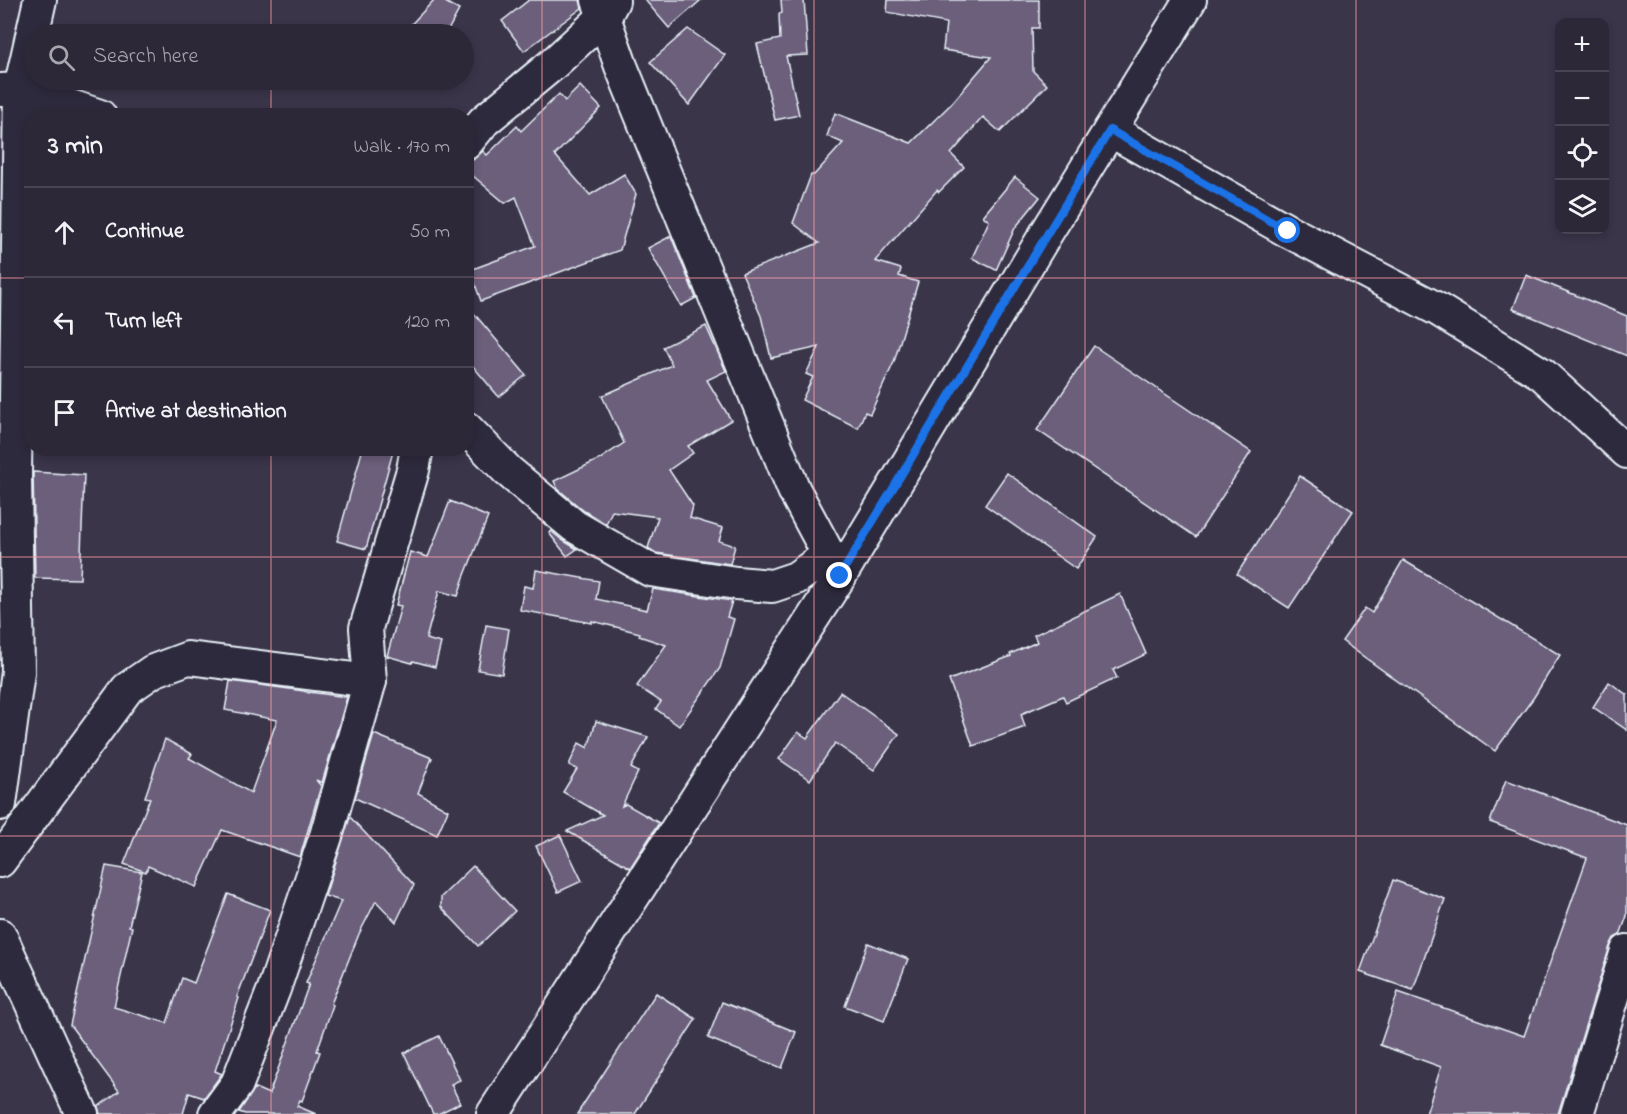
<!DOCTYPE html>
<html lang="en">
<head>
<meta charset="utf-8">
<style>
  body { margin:0; font-family:"Indie Flower",sans-serif; background:#343040; color:#f1f3f6 }
  .controls { position:absolute; right:18px; top:18px; display:grid; overflow:hidden; border-radius:12px; box-shadow:0 3px 9px #0003 }
  .controls button { width:54px; height:54px; display:grid; place-items:center; padding:0; border:0; border-bottom:2px solid #484453; background:#2c2838; color:#f1f3f6; font:30px sans-serif }
  .stop { position:absolute; width:18px; height:18px; margin:-14px; border:4px solid #1a73e8; border-radius:50%; background:#fff }
  .stop.end { background:#1a73e8; border-color:#fff; box-shadow:0 2px 6px #0008 }
  .list { margin:0; padding:0; list-style:none }
  h2 { display:flex; justify-content:space-between; align-items:center; height:78px; margin:0; padding:0 24px; font-size:26px }
  h2 small { font-size:20px; font-weight:400; color:#a6a6ae }
  .list li { display:grid; grid-template-columns:39px 1fr auto; gap:18px; align-items:center; box-sizing:border-box; height:90px; padding:0 24px; border-top:2px solid #484453 }
  .list b { display:block; font-size:22px; white-space:nowrap }
  .list em { font-size:20px; font-style:normal; color:#a6a6ae }
  .icon { flex:none; width:33px; height:33px; fill:none; stroke:currentColor; stroke-width:2; stroke-linecap:round; stroke-linejoin:round }
  .map { position:relative; flex:none; width:1627px; height:1114px; overflow:hidden }
  .search { position:absolute; background:#2c2838; box-shadow:0 3px 9px #0003; left:24px; top:24px; width:450px; height:66px; display:flex; align-items:center; gap:15px; box-sizing:border-box; padding:0 21px; border-radius:33px; color:#a6a6ae; font-size:22px }
  .panel { position:absolute; background:#2c2838; box-shadow:0 3px 9px #0003; left:24px; top:108px; width:450px; height:348px; border-radius:24px }
  .map>svg:first-child { display:block }
</style>
</head>
<body>
<div class="map">
<svg width="1627" height="1114" viewBox="0 0 1627 1114">
  <rect width="100%" height="100%" fill="#3b354a"/>
  <filter id="ink" filterUnits="userSpaceOnUse"><feTurbulence type="fractalNoise" baseFrequency=".0167" numOctaves="2"/><feDisplacementMap in="SourceGraphic" scale="12" xChannelSelector="R" yChannelSelector="G"/><feConvolveMatrix kernelMatrix="1 2 1 2 8 2 1 2 1" color-interpolation-filters="sRGB"/></filter>
  <g filter="url(#ink)">
    <g fill="#6c5f7c" stroke="#e8f1f8" stroke-width="1.5">
      <path d="M434,0H442L459,10L446,34H402Z"/>
      <path d="M529,0H580L582,8L524,51L502,21Z"/>
      <path d="M645,0H701L669,28Z"/>
      <path d="M781,0H804L808,55L786,56L799,115L775,120L757,44L780,39L779,14L782,13Z"/>
      <path d="M888,0H1039V28H1032L1033,71L1047,85L1000,132L983,117L951,154L964,167L939,192L937,190L875,261L901,269L899,276L918,282L894,362L870,414L865,412L858,428L802,400L813,377L806,374L819,347L771,358L761,316L742,273L819,243L793,223L811,175H814L843,143L827,136L835,113L911,143L951,104L991,57L943,50L946,23L887,12Z"/>
      <path d="M688,29L725,55L689,105L650,62Z"/>
      <path d="M580,86L601,108L555,155L590,195L624,174L636,194L620,250L481,301L470,270L535,246L516,197L505,203L466,170V160H473L483,151L487,155L517,126L521,131L559,94L565,101Z"/>
      <path d="M1015,177L1040,197L1015,228L996,270L972,258L989,221L983,216Z"/>
      <path d="M671,236L696,298L681,306L648,248Z"/>
      <path d="M1526,275L1627,316V356L1513,309Z"/>
      <path d="M466,304L526,375L499,397L466,358Z"/>
      <path d="M706,326L726,371L707,380L731,420L688,446L693,453L669,470L693,506L690,518L723,528L719,541L735,546L730,564L656,553L648,548L658,517L612,511L606,524L584,511L558,489L554,481L600,459L624,443L602,396L672,365L663,347Z"/>
      <path d="M1094,346L1251,452L1196,537L1037,430Z"/>
      <path d="M363,448H394L366,549L337,541Z"/>
      <path d="M33,472L84,475L80,579L35,578Z"/>
      <path d="M1007,473L1097,537L1076,569L985,505Z"/>
      <path d="M1300,476L1353,511L1289,608L1237,574Z"/>
      <path d="M450,501L488,517L463,580L458,596L439,591L426,639L441,643L435,667L413,661L412,663L387,656L401,606L396,605L410,552L428,557Z"/>
      <path d="M551,531L562,540L577,549L567,556L549,533Z"/>
      <path d="M1403,560L1560,655L1534,697L1495,751L1342,641L1365,608L1372,613Z"/>
      <path d="M536,570L599,581L596,599L647,610L653,589L732,601L727,617L734,619L720,668L679,726L656,709L661,702L637,686L666,645L639,636L640,633L592,621V623L520,610L524,586L533,588Z"/>
      <path d="M1120,594L1146,654L1113,670L1117,678L1066,702L1063,696L1021,714L1025,727L973,746L949,680L1011,656L1010,654L1037,642L1034,635Z"/>
      <path d="M486,625L509,629L502,674L478,670Z"/>
      <path d="M230,681L304,691L309,693V692L347,697L322,783L316,780L321,786L300,857L222,830L196,887L148,866L146,872L124,864L150,798L145,797L165,739L192,754L189,758L251,793L277,720L225,710Z"/>
      <path d="M1609,682L1627,695V730L1593,707Z"/>
      <path d="M840,692L899,734L874,770L835,743L810,780L779,759L798,732L807,738Z"/>
      <path d="M596,721L648,737L631,768L638,772L622,806L626,804L659,823L630,868L567,831L603,815L563,792L577,769L569,765L579,743L588,748Z"/>
      <path d="M374,734L432,758L418,793L448,810L437,835L355,798Z"/>
      <path d="M1506,780L1627,825V916L1620,935L1614,938L1610,946L1558,1114H1426L1441,1067L1380,1045L1398,992L1524,1036L1587,858L1490,822Z"/>
      <path d="M350,817L414,885L396,922L376,901L359,934L331,1004L333,1005L317,1051L320,1052L302,1101L300,1100L297,1106L316,1114H245L239,1112L255,1088L269,1094L309,984L306,983L341,901L325,896Z"/>
      <path d="M560,835L582,881L558,892L536,846Z"/>
      <path d="M106,866L142,872L129,926L132,927L114,1007L167,1023L182,978L194,983L228,894L270,910L237,997L239,998L215,1071L222,1074L221,1075L204,1098L189,1093L183,1114H100L98,1107L119,1091L70,1025Z"/>
      <path d="M473,866L515,911L478,946L441,907V897Z"/>
      <path d="M1393,880L1445,899L1413,990L1360,972Z"/>
      <path d="M868,943L908,959L884,1021L845,1006Z"/>
      <path d="M656,993L696,1019L635,1114H577Z"/>
      <path d="M722,1002L796,1032L782,1068L708,1038Z"/>
      <path d="M439,1036L460,1080L451,1084L460,1103L438,1114H433L404,1053Z"/>
    </g>
    <g fill="none" stroke-linecap="round" stroke-linejoin="round">
      <defs>
        <g id="minor">
          <path d="M598,0L621,66L794,490L840,576"/>
          <path d="M1,90L20,89L100,116"/>
          <path d="M1110,130L1288,231L1437,309L1542,374L1627,452"/>
          <path d="M466,143L484,121L553,64L605,16L613,1"/>
          <path d="M466,428L508,471L574,526L650,570L736,583L772,586L796,578L829,555"/>
          <path d="M0,804L18,672L15,476L20,89L40,0"/>
          <path d="M0,861L127,689L153,671L188,658L370,681"/>
          <path d="M0,935L82,1114"/>
          <path d="M215,1114L237,1084L274,989L326,836L370,681L366,628L413,470L417,448"/>
          <path d="M493,1114L840,576L1047,232L1190,0"/>
          <path d="M1577,1114L1627,951"/>
        </g>
      </defs>
      <use href="#minor" stroke="#e8f1f8" stroke-width="36"/>
      <use href="#minor" stroke="#2f2a3d" stroke-width="32"/>
    </g>
  </g>
  <g fill="none" stroke-linecap="round" stroke-linejoin="round" filter="url(#ink)">
    <path stroke="#1a73e8" stroke-width="8" d="M840,576L1110,130L1288,231"/>
  </g>
  <path fill="none" stroke="#ff9aa2" stroke-width="1.5" stroke-opacity="0.55" d="M271,0V34M542,0V1114M814,0V1114M1085,0V1114M1356,0V1114M271,80V116M0,278H32M466,278H1627M271,448V1114M0,557H1627M0,836H1627"/>
</svg>
<div class="controls">
<button>+</button>
<button>−</button>
<button><svg class="icon" aria-label="locate" viewBox="0 0 24 24"><circle cx="12" cy="12" r="6"/><path d="M12 2v4M12 18v4M2 12h4M18 12h4"/></svg></button>
<button><svg class="icon" aria-label="layers" viewBox="0 0 24 24"><path d="M12 4l9 5-9 5-9-5zM3 14l9 5 9-5"/></svg></button>
</div>
<div class="stop" style="left:1288px;top:231px"></div>
<div class="stop end" style="left:840px;top:576px"></div>
<div class="search"><svg class="icon" aria-label="search" viewBox="0 0 24 24"><circle cx="10" cy="10" r="6"/><path d="M15 15l6 6"/></svg>Search here</div>
<section class="panel">
<h2>3 min<small>Walk · 170 m</small></h2>
<ul class="list">
<li><svg class="icon" aria-label="ahead" viewBox="0 0 24 24"><path d="M12 20V5M6 11l6-6 6 6"/></svg><div><b>Continue</b></div><em>50 m</em></li>
<li><svg class="icon" aria-label="left" viewBox="0 0 24 24"><path d="M17 20v-9H6M10 6l-5 5 5 5"/></svg><div><b>Turn left</b></div><em>120 m</em></li>
<li><svg class="icon" aria-label="arrive" viewBox="0 0 24 24"><path d="M6 21V4h12l-3 4 3 4H6"/></svg><div><b>Arrive at destination</b></div></li>
</ul>
</section>
</div>
</body>
</html>
